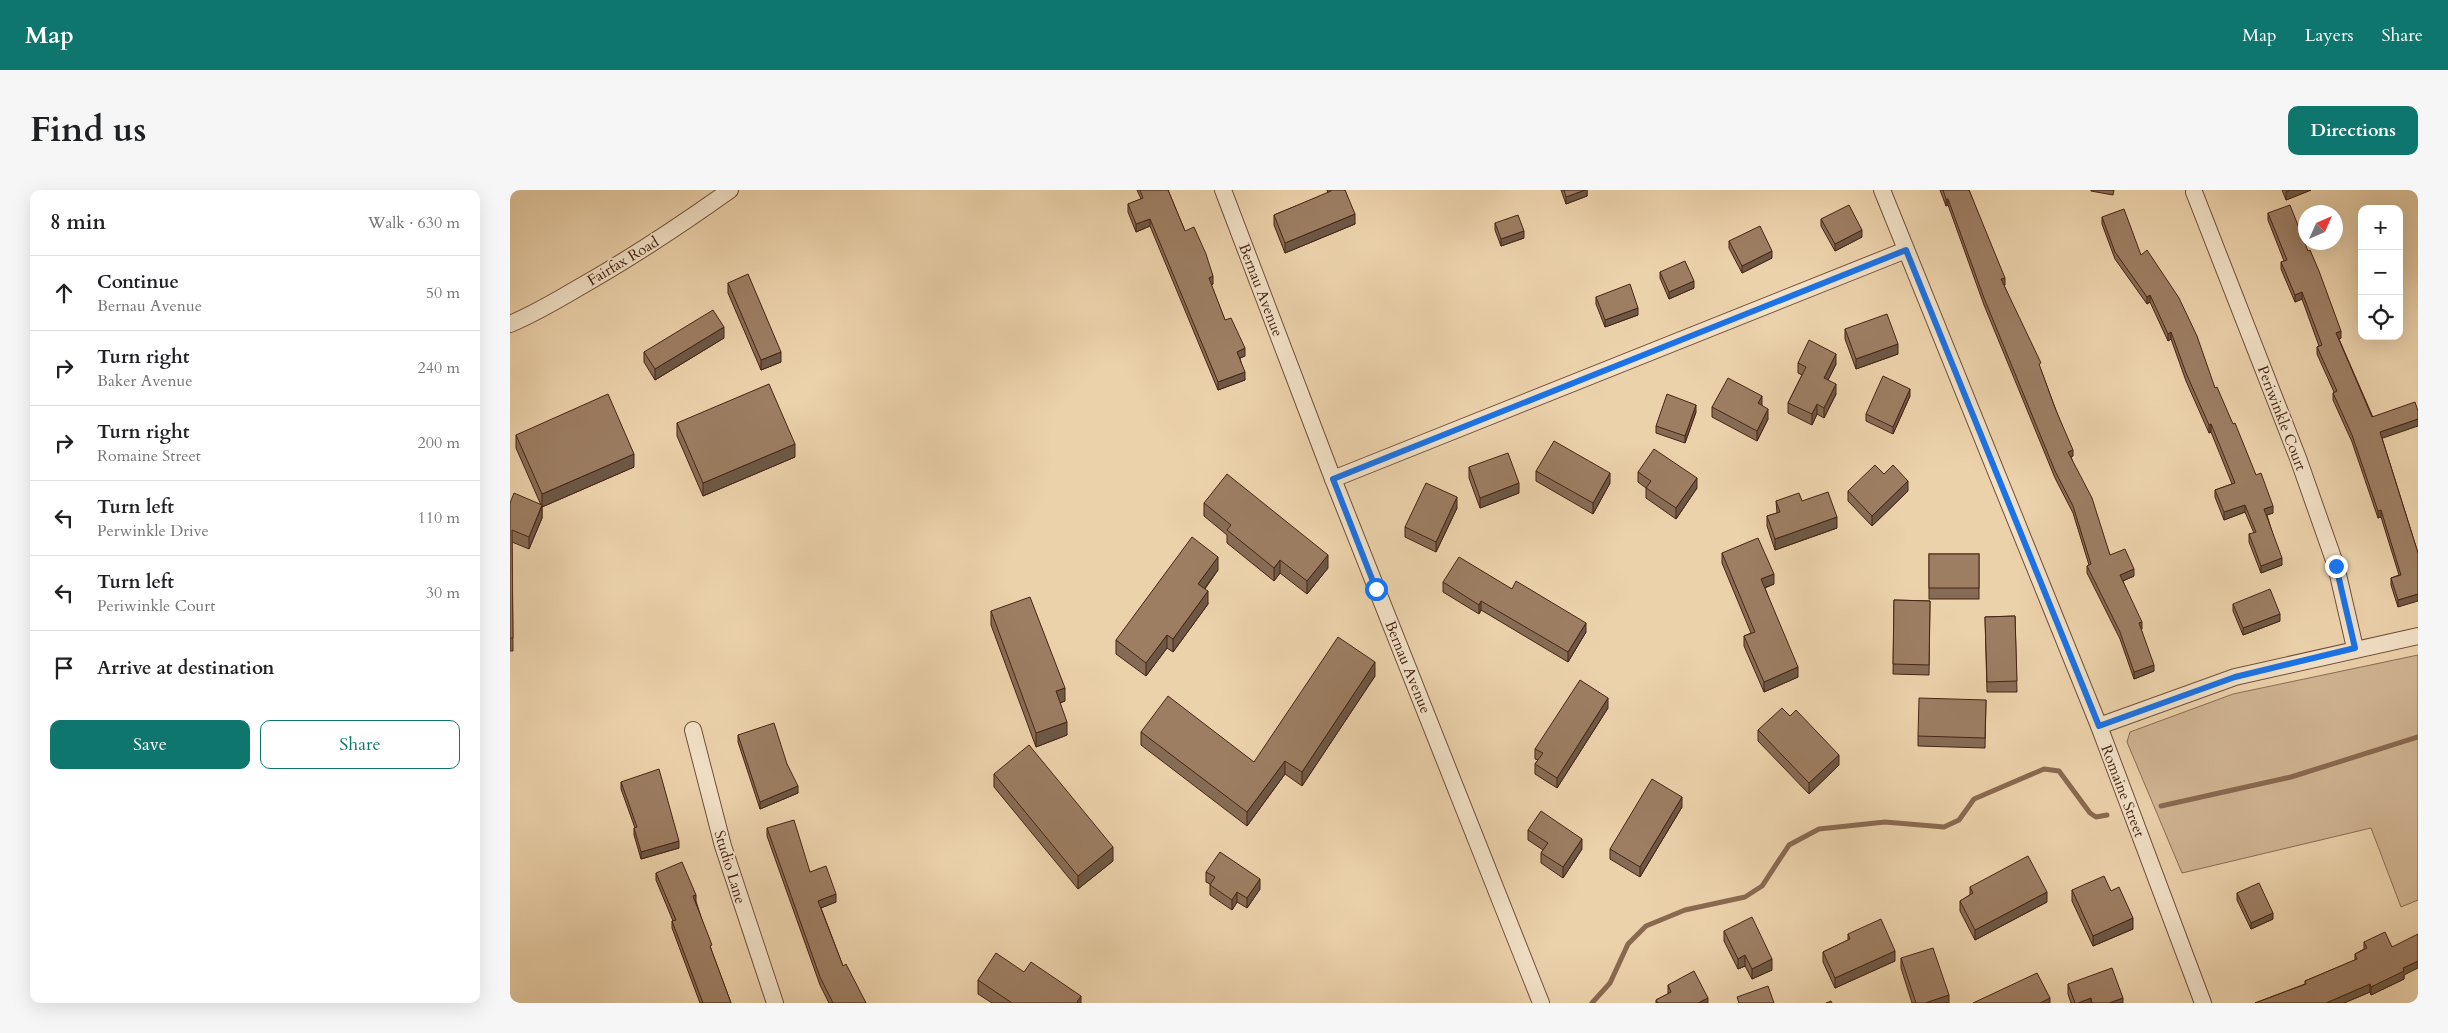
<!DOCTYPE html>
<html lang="en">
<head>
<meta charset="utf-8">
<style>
  body { margin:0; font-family:Cardo,serif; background:#f6f6f6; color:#202124 }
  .controls { position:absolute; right:15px; top:15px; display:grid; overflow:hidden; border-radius:10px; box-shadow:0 5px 20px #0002 }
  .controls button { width:45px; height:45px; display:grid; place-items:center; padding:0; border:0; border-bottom:1px solid #e0e0e0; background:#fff; color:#202124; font:25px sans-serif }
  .compass { position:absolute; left:1788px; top:15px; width:45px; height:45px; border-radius:50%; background:#fff; box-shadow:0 5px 20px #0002; rotate:45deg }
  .stop { position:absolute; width:15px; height:15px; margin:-11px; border:4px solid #1a73e8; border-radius:50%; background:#fff }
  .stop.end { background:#1a73e8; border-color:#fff; box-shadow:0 1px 5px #0008 }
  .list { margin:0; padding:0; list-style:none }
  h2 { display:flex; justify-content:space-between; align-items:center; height:65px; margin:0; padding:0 20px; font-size:21px }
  h2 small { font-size:16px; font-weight:400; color:#757577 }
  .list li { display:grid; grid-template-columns:32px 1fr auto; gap:15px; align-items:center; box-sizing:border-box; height:75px; padding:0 20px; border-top:1px solid #e0e0e0 }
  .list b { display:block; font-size:19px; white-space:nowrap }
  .list p { margin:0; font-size:16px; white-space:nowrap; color:#757577 }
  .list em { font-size:16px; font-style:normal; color:#757577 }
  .actions { display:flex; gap:10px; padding:15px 20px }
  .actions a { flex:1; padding:11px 0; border:1px solid #0f766e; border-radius:10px; text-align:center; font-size:18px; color:#0f766e }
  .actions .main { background:#0f766e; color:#fff }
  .icon { flex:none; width:28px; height:28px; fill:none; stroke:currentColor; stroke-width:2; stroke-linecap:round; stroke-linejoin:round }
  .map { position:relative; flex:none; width:1908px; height:813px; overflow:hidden; border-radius:10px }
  header { display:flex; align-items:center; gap:30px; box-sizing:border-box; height:70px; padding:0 25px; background:#0f766e; color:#fff }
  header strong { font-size:24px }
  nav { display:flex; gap:28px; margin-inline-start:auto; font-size:18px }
  .intro { display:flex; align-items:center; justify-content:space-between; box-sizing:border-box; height:120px; padding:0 30px }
  h1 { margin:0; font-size:35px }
  .button { padding:12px 22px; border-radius:10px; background:#0f766e; color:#fff; font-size:18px; font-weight:700 }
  main { display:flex; gap:30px; padding:0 30px }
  aside { flex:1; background:#fff; border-radius:10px; box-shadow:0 5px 20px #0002 }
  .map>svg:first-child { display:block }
</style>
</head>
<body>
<header>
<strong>Map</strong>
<nav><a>Map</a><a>Layers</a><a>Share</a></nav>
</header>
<div class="intro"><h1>Find us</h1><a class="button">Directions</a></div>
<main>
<aside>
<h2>8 min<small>Walk · 630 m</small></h2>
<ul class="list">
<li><svg class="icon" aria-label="ahead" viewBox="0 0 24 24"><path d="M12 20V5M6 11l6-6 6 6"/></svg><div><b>Continue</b><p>Bernau Avenue</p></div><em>50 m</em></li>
<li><svg class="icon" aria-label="right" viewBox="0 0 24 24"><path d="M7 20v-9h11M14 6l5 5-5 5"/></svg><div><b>Turn right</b><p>Baker Avenue</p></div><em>240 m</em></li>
<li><svg class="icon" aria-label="right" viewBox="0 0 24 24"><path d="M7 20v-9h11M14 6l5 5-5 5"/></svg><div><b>Turn right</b><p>Romaine Street</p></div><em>200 m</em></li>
<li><svg class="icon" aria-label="left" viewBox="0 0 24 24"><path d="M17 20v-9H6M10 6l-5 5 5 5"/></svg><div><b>Turn left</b><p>Perwinkle Drive</p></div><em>110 m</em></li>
<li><svg class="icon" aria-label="left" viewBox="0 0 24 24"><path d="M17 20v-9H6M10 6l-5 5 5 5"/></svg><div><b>Turn left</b><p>Periwinkle Court</p></div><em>30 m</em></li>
<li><svg class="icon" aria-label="arrive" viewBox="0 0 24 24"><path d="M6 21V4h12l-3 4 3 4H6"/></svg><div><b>Arrive at destination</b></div></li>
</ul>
<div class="actions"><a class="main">Save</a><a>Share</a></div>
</aside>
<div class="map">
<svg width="1908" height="813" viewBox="0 0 1908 813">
  <rect width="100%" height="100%" fill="#ecd2ab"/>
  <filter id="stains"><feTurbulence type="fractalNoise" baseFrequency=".004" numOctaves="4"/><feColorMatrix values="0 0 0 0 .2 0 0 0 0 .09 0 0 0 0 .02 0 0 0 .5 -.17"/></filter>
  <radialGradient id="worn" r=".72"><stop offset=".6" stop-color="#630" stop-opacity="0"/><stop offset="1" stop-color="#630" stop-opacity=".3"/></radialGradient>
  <path fill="#d0b492" stroke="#8c6c54" d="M1908,465V710L1891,717L1861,638L1672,683L1617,552L1620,542L1723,504Z"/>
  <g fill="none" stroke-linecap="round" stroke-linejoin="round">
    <g stroke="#896950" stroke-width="5">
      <path d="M1651,616L1781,587L1908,547"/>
      <path d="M1082,813L1100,793L1118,754L1136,736L1175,720L1235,707L1252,696L1279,655L1309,639L1375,632L1434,637L1449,630L1464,609L1534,579L1549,581L1580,623L1586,627L1597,625"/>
    </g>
    <defs>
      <g id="minor">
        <path d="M713,0L823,289L1031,813"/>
        <path d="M1372,0L1589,536L1693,813"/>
        <path d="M1684,2L1788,268L1826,376L1845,458"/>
        <path d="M0,134C24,124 46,111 68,98C121,68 171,35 220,0"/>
        <path d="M823,289L1396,60"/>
        <path d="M1589,536L1725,487L1908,446"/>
        <path d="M183,540L213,656L265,813"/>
      </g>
    </defs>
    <use href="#minor" stroke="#71503a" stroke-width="18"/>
    <use href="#minor" stroke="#f3e2c8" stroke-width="16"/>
  </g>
  <g fill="#876c55" stroke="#482415">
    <path d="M627,0H658L675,41L703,94L701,95L715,130L735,166L730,168L735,190L708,200L640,36L626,42L618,22V14L631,9Z"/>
    <path d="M817,0H835L845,34L775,63L764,35V25L818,3Z"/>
    <path d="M1051,0H1077V6L1056,14Z"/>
    <path d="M1430,0H1459L1495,95H1494L1531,180L1563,266L1561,267L1600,365L1624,386L1613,391L1632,439H1631L1644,481L1624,489L1610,449L1577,383V376L1579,375L1563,323L1545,288L1474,115L1438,15L1436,16Z"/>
    <path d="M1581,0H1604L1603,5L1581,1Z"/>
    <path d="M1772,0H1801L1776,10Z"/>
    <path d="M1758,23L1831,148L1829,149L1872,248L1908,363L1888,417L1881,395V388L1889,385L1871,327L1868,328L1842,252L1823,210V203L1824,202L1807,164V157L1809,156L1792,109L1785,112L1771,79V72L1774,71L1758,30Z"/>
    <path d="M1592,27L1631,65L1705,198L1763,323L1757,325L1772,375L1751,383L1739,352V344L1744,343L1735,322L1714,330L1705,307V300L1722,294L1701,242L1699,243L1676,191L1661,149L1658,151L1640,112L1637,114L1605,69L1592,34Z"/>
    <path d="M1311,29L1352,47L1325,61L1311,36Z"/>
    <path d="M985,33L1014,48L991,56L985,40Z"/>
    <path d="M1219,51L1262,68L1232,83L1219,58Z"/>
    <path d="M1150,82L1184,98L1159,109L1150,88Z"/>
    <path d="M218,93L271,172L251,180L218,103Z"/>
    <path d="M1086,107L1128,125L1095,137L1086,114Z"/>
    <path d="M1335,139L1388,164L1346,179L1335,149Z"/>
    <path d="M214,148L145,190L134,172V162Z"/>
    <path d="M1288,173L1326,174L1318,190L1326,204L1314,228L1307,224L1302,235L1278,223V213L1292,185L1288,183Z"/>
    <path d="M1400,206L1383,244L1356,231V224Z"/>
    <path d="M1252,215L1258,229L1247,251L1202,227V217Z"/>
    <path d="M1186,222L1175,253L1146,243V236Z"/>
    <path d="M167,233L285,267L193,306L167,246Z"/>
    <path d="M6,245L124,277L32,317V328L19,359L2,352L3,461H0V313L31,315L6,258Z"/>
    <path d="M959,277L1009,303L970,318L959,288Z"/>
    <path d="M1026,281L1100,293L1083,324L1026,291Z"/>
    <path d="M1128,282L1187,298L1166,329L1136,308V298L1128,292Z"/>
    <path d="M1374,284L1398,301L1362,336L1338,311V301Z"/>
    <path d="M1266,311H1292L1327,338L1265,360L1257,336V326L1267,323Z"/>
    <path d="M694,313L818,378L797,404L770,383L764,391L717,353V345L694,326Z"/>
    <path d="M947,318L926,362L895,347V337Z"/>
    <path d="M1212,363L1264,394L1255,398L1288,487L1254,502L1234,456V446L1241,443L1212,373Z"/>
    <rect x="1419" y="364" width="50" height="45"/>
    <path d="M708,380L695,399L698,414L663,462L657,458L636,486L606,464V450Z"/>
    <path d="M933,392L1002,399L1076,442L1058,472L971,420L969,424L933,402Z"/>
    <path d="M1384,410L1420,411L1419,485L1383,484Z"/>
    <path d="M1723,414L1770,431L1733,445L1723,421Z"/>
    <path d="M481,421L555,511L550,513L557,545L526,557L481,435Z"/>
    <path d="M1505,426L1507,502H1477L1475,427Z"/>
    <path d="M865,486L792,596L775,584L737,636L631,555V542L744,572Z"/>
    <path d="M1476,510L1475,558L1408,556V546Z"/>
    <path d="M1098,518L1047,598L1025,584V574L1028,570L1025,569V559Z"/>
    <path d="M1280,526L1329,575L1299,604L1248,551V540Z"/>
    <path d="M228,545L277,574L288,603L250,619L228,552Z"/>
    <path d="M484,584L603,671L568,699L484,597Z"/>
    <path d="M111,592L169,658L131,669L124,645V638H125L111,599Z"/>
    <path d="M1172,617L1130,687L1100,669V659Z"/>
    <path d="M257,638L300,682L326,712L311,718L333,776L356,813H319L310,795L257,646Z"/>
    <path d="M1018,640L1072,659L1053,688L1031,673V663L1033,660L1018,650Z"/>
    <path d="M696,682L750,699L737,718L727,712L722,720L700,705V694L696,692Z"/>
    <path d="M146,683L186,711L202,762L221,813H190L162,738V731H163L146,690Z"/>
    <path d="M1460,697L1537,712L1465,750L1450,721V711L1460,705Z"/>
    <path d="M1562,700L1601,701L1623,739L1583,756L1562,711Z"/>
    <path d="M1727,703L1763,729L1741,739L1727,710Z"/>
    <path d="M1214,741L1262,780L1242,789L1235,776L1228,779L1214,751Z"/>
    <path d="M1338,744L1385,771L1325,798L1313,772V762L1338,750Z"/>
    <path d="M1854,752L1882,757L1894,785V789L1861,805L1860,802L1834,813H1745L1795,794V791L1845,770V764L1854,759Z"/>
    <path d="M1391,768L1439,813H1402L1391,778Z"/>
    <path d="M514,782L571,813H482L468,804V790Z"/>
    <path d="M1558,794L1613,813H1561L1558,804Z"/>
    <path d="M1158,795L1198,813H1146V810L1158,804Z"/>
  </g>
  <g fill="#6e5845" stroke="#482415">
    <path d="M1075,0H1077V6L1056,14V7Z"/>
    <path d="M1780,0H1801L1776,10V2Z"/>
    <path d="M1436,9H1438V15L1436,16Z"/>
    <path d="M845,24V34L775,63V53Z"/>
    <path d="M640,29V36L626,42V34Z"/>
    <path d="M1352,40V47L1325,61V54Z"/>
    <path d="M1014,41V48L991,56V49Z"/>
    <path d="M1262,61V68L1232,83V76Z"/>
    <path d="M703,86V94L699,96V88Z"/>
    <path d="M1495,88V95L1491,96V89Z"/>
    <path d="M1184,91V98L1159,109V102Z"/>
    <path d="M1792,102V109L1785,112V105Z"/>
    <path d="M1640,105V112L1637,114V107Z"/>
    <path d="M1128,118V125L1095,137V130Z"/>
    <path d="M214,137V148L145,190V179Z"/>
    <path d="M1831,141V148L1826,150V143Z"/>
    <path d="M1661,142V149L1658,151V144Z"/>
    <path d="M1388,154V164L1346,179V169Z"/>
    <path d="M735,158V166L727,169V162Z"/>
    <path d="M271,162V172L251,180V170Z"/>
    <path d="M1326,164V174L1314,198V188Z"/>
    <path d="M735,182V190L708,200V192Z"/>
    <path d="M1326,194V204L1314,228V218Z"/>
    <path d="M1400,199V206L1383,244V237Z"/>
    <path d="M1252,206V216L1248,213Z"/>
    <path d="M1307,214V224L1302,235V224Z"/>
    <path d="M1186,215V222L1175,253V246Z"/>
    <path d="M1258,219V229L1247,251V241Z"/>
    <path d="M1908,229V236L1870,249V242Z"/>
    <path d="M1701,234V242L1699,243V235Z"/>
    <path d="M285,254V267L193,306V293Z"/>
    <path d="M1563,260V266L1558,268V262Z"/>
    <path d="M124,264V277L32,317V328L19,359V347L32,316V304Z"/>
    <path d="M1100,283V293L1083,324V313Z"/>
    <path d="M1187,288V298L1166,329V318Z"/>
    <path d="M1398,291V301L1362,336V326Z"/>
    <path d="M1009,293V303L970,318V308Z"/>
    <path d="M947,307V318L926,362V352Z"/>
    <path d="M1735,315V322L1714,330V322Z"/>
    <path d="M1763,316V323L1754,326V319Z"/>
    <path d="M1871,320V327L1868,328V321Z"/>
    <path d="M1327,327V338L1265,360V349Z"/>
    <path d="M818,365V378L797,404V391Z"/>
    <path d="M708,367V380L688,407V394Z"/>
    <path d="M1772,368V375L1751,383V376Z"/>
    <path d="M770,370V383L764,391V378Z"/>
    <path d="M1624,379V386L1610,392V385Z"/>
    <path d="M1264,384V394L1251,399V389Z"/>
    <path d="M698,401V414L663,462V449Z"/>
    <path d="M1908,404V411L1888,417V410Z"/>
    <path d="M971,411V420L969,424V415Z"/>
    <path d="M1770,424V431L1733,445V438Z"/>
    <path d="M1632,432V439L1629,440V433Z"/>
    <path d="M1076,433V442L1058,472V462Z"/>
    <path d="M657,445V458L636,486V473Z"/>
    <path d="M865,472V486L792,596V582Z"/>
    <path d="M1644,475V481L1624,489V482Z"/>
    <path d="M1288,477V487L1254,502V492Z"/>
    <path d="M555,498V511L546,514V501Z"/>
    <path d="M1098,508V518L1047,598V588Z"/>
    <path d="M557,532V545L526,557V543Z"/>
    <path d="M1329,565V575L1299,604V593Z"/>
    <path d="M775,571V584L737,636V622Z"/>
    <path d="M288,596V603L250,619V612Z"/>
    <path d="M1172,607V617L1130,687V677Z"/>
    <path d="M1072,649V659L1053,688V677Z"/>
    <path d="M169,651V658L131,669V662Z"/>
    <path d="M603,657V671L568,699V686Z"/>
    <path d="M750,689V699L737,718V708Z"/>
    <path d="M727,702V712L722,720V710Z"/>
    <path d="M1537,702V712L1465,750V740Z"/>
    <path d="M326,704V712L308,719V711Z"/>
    <path d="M186,705V711L183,713V706Z"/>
    <path d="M1763,723V729L1741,739V733Z"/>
    <path d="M1623,728V739L1583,756V746Z"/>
    <path d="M1385,761V771L1325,798V788Z"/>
    <path d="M1235,765V776L1228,779V769Z"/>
    <path d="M1262,769V780L1242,789V779Z"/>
    <path d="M1908,771V778L1894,785V789L1861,805V797L1893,778Z"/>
    <path d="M1860,794V802L1834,813H1816Z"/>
    <path d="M1439,805V813H1415Z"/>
    <path d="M571,806V813H567V812Z"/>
    <path d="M1198,808V813H1188Z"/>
    <path d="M1540,808V813H1530Z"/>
    <path d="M1581,808V813H1568Z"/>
    <path d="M1613,808V813H1599Z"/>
  </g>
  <g fill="#9d7e63" stroke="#482415">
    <path d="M630,0H658L675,41L684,37L696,64L703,86L699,88L715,130L721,128L735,158L727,162L735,182L708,192L640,29L626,34L618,14L633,8Z"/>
    <path d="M821,0H835L845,24L775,53L764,25L821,1Z"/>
    <path d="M1054,0H1075L1056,7Z"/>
    <path d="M1433,0H1459L1495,88L1491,89L1531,173L1529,174L1545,218L1563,260L1558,262L1582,308L1600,365L1615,359L1624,379L1610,385L1632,432L1629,433L1644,475L1624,482L1610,442L1577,376L1581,374L1563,316L1545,281L1474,108L1438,9H1436Z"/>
    <path d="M1339,15L1352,40L1325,54L1311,29Z"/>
    <path d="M1780,15L1798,61L1800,60L1809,81L1831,141L1826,143L1862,227L1905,212L1908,221V229L1870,242L1908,363V404L1888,410L1881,388L1891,385L1871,320L1868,321L1842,245L1823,203L1827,201L1807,157L1812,155L1792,102L1785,105L1771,72L1777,70L1758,23Z"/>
    <path d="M1614,19L1631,65L1637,60L1669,108L1687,146L1705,198L1707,197L1723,234L1725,233L1746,285L1751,283L1763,316L1754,319L1772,368L1751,376L1739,344L1746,342L1735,315L1714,322L1705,300L1725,293L1701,234L1699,235L1676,183L1661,142L1658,144L1640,105L1637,107L1605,62L1592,27Z"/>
    <path d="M1008,25L1014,41L991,49L985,33Z"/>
    <path d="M1250,36L1262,61L1232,76L1219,51Z"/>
    <path d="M1175,71L1184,91L1159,102L1150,82Z"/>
    <path d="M238,84L271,162L251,170L218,93Z"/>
    <path d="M1120,94L1128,118L1095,130L1086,107Z"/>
    <path d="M203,120L214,137L145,179L134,162Z"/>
    <path d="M1377,124L1388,154L1346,169L1335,139Z"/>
    <path d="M1299,150L1326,164L1314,188L1326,194L1314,218L1307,214L1302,224L1278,213L1296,177L1288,173Z"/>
    <path d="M1373,186L1400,199L1383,237L1356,224Z"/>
    <path d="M1218,188L1252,206L1248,213L1258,219L1247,241L1202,217Z"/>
    <path d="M259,194L285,254L193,293L167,233Z"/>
    <path d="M98,204L124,264L32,304L6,245Z"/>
    <path d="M1157,204L1186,215L1175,246L1146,236Z"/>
    <path d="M1044,251L1100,283L1083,313L1026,281Z"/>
    <path d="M1144,259L1187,288L1166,318L1136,298L1141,291L1128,282Z"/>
    <path d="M998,263L1009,293L970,308L959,277Z"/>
    <path d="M1365,275L1374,284L1383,275L1398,291L1362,326L1338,301Z"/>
    <path d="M717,284L818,365L797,391L770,370L764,378L717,340L721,335L694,313Z"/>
    <path d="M916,293L947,307L926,352L895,337Z"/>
    <path d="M1318,302L1327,327L1265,349L1257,326L1270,322L1266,311L1289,303L1292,311Z"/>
    <path d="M4,303L32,315L19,347L2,340L3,448H0V313Z"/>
    <path d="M682,347L708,367L688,394L698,401L663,449L657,445L636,473L606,450Z"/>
    <path d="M1248,348L1264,384L1251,389L1288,477L1254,492L1234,446L1245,442L1212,363Z"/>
    <rect x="1419" y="364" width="50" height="34"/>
    <path d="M949,367L1002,399L1006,391L1076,433L1058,462L971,411L969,415L933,392Z"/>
    <path d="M1760,399L1770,424L1733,438L1723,414Z"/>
    <path d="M520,407L555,498L546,501L557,532L526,543L481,421Z"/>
    <path d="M1384,410L1420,411L1419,475L1383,474Z"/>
    <path d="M1505,426L1507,491L1477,492L1475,427Z"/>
    <path d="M828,447L865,472L792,582L775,571L737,622L631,542L658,506L744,572Z"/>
    <path d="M1070,490L1098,508L1047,588L1025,574L1033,563L1025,559Z"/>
    <path d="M1409,508L1476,510L1475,548L1408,546Z"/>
    <path d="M1272,518L1280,526L1286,520L1329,565L1299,593L1248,540Z"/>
    <path d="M264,533L277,574L288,596L250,612L228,545Z"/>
    <path d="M519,555L603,657L568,686L484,584Z"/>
    <path d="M149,579L169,651L131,662L124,638L127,637L111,592Z"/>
    <path d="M1142,589L1172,607L1130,677L1100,659Z"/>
    <path d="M1031,621L1072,649L1053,677L1031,663L1038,653L1018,640Z"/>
    <path d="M284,630L300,682L316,676L326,704L308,711L333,776L336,774L356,813H323L310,787L257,638Z"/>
    <path d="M710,662L750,689L737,708L727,702L722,710L700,695L705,687L696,682Z"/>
    <path d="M1518,666L1537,702L1465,740L1450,711L1463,703L1460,697Z"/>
    <path d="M172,672L186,705L183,706L202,755L200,756L221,813H193L162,731L166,730L146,683Z"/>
    <path d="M1594,686L1601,701L1609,697L1623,728L1583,746L1562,700Z"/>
    <path d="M1749,693L1763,723L1741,733L1727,703Z"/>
    <path d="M1242,727L1262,769L1242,779L1235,765L1228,769L1214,741Z"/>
    <path d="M1371,729L1385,761L1325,788L1313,762L1340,749L1338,744Z"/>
    <path d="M1875,742L1882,757L1908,744V771L1893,778L1894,781L1861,797L1860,794L1816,813H1745L1796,794L1795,791L1847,769L1845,764L1857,758L1854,752Z"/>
    <path d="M1423,758L1439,805L1415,813H1406L1391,768Z"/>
    <path d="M486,763L514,782L521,772L571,806L567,812L568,813H502L468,790Z"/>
    <path d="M1602,778L1613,808L1599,813H1582L1581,808L1568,813H1565L1558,794Z"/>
    <path d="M1184,781L1198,808L1188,813H1148L1146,810L1161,802L1158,795Z"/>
    <path d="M1527,783L1540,808L1530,813H1463Z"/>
    <path d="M1258,796L1264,813H1229L1227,807Z"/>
    <path d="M1321,811L1322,813H1316Z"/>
  </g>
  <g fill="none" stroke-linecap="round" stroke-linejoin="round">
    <path stroke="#1a73e8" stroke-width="6" d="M866,399L823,289L1396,60L1589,536L1725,487L1845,458L1826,376"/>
  </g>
  <g text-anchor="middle" stroke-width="4" stroke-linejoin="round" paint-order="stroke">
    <g font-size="15" fill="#482415" stroke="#f3e2c8">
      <text transform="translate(113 71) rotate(-31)" y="5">Fairfax Road</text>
      <text transform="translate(751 100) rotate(69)" y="5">Bernau Avenue</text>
      <text transform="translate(1772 228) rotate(69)" y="5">Periwinkle Court</text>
      <text transform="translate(898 477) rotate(68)" y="5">Bernau Avenue</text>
      <text transform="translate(1613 601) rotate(69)" y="5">Romaine Street</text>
      <text transform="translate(220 677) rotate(73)" y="5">Studio Lane</text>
    </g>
  </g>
  <rect width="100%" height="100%" filter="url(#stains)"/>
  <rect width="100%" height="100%" fill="url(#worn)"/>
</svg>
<div class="controls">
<button>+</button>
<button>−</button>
<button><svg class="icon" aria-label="locate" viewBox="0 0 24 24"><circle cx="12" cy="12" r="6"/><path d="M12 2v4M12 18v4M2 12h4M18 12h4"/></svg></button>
</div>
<svg class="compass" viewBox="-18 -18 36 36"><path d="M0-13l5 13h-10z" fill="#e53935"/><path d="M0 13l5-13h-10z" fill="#757577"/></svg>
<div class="stop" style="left:866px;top:399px"></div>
<div class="stop end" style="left:1826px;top:376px"></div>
</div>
</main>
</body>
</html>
